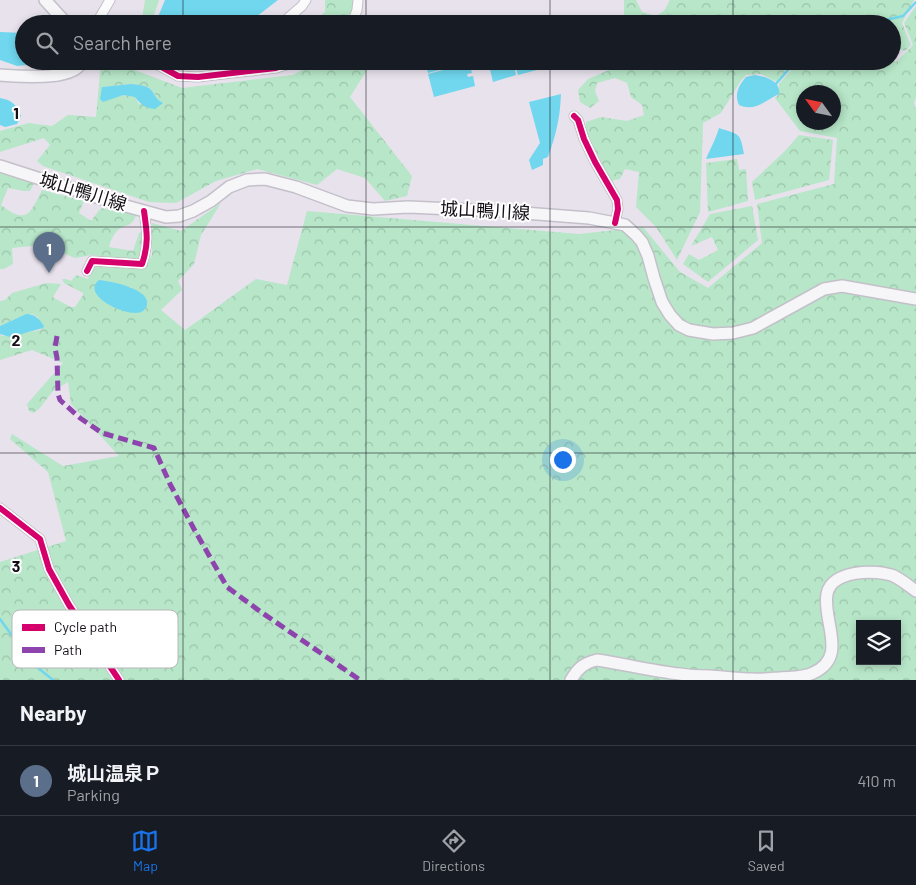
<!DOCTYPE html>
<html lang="en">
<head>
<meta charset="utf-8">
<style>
  body { margin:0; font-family:Barlow,"Noto Sans JP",sans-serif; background:#242831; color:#f1f3f6 }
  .controls { position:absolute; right:15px; bottom:15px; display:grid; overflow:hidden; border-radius:0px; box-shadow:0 2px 8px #0003 }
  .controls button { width:45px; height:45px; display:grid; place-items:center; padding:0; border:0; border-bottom:1px solid #363941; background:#171b24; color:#f1f3f6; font:25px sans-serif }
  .compass { position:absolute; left:796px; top:85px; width:45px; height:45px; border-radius:50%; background:#171b24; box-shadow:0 2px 8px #0003; rotate:303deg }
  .you { position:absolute; left:562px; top:459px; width:18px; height:18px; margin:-12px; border:4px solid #fff; border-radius:50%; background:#1a73e8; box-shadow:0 0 0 8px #1a73e833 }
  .badge { display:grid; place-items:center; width:32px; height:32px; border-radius:50%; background:#1a73e8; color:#fff; font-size:16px; font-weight:700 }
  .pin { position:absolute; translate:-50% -41px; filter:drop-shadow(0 1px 2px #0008) }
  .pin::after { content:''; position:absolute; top:26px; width:18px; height:15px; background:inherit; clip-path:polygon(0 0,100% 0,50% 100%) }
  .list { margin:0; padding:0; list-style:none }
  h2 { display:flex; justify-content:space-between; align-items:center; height:65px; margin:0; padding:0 20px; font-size:21px }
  h2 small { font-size:16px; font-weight:400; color:#9ea1a6 }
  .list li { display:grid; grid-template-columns:32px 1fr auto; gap:15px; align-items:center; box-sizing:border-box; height:70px; padding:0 20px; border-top:1px solid #363941 }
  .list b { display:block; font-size:19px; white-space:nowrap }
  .list p { margin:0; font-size:16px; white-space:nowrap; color:#9ea1a6 }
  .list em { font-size:16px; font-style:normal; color:#9ea1a6 }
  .icon { flex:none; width:28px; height:28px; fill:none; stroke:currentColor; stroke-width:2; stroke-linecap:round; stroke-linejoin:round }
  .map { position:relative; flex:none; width:916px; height:680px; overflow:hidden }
  .search { position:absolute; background:#171b24; box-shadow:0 2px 8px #0003; left:15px; right:15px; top:15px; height:55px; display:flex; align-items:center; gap:12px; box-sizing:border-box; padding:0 18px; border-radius:28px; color:#9ea1a6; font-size:19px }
  .sheet { height:135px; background:#171b24 }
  nav { display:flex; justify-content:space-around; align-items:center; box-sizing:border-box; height:70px; border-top:1px solid #363941; background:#171b24; font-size:14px; color:#9ea1a6 }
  nav a { display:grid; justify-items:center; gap:2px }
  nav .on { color:#1a73e8 }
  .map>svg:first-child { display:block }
</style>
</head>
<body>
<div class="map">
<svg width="916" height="680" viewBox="0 0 916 680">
  <defs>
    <pattern id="forest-crowns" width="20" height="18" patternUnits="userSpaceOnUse" patternTransform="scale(1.25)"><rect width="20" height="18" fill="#b7e6c8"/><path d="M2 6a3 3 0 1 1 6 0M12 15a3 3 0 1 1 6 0" fill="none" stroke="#9cc4ab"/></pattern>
  </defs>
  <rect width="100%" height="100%" fill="#e8e2ed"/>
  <path fill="#b7e6c8" d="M145,0H159L151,24H141Z"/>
  <g fill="url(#forest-crowns)" fill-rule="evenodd">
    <path d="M325,0H354L352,13L344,24H311L325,12Z"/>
    <path d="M624,0H636L642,12L656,16L664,11L670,0H914L902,23L911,45L905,51L892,47V24H624Z"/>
    <path d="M916,6V97L914,103L916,110V680H0V562L66,541L48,472L10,439L12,434L63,466L119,456L71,404L68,382L53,391L39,409L33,413L29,411L27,404L63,363L32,350L0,360V334L2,336L41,330L38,317L32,314H26L0,326V301L5,300L12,293L46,283L61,284L53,297L54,298L71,307H75L83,295V293L64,283L62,279H66L71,281L76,275L88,279L94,264L145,268L152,255V223L181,231L221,203L201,235L194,264L178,281L182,290L161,310L185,330L256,279L287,285L307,211L579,234L643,227L680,272L708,288L762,243L757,204L834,184L837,138L800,131L775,98L779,94V84L799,61H892V60L896,62L913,45L904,23ZM804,92H834V122H804ZM99,280L133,288L95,291C94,286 95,283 99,280ZM860,624H897V661H860Z"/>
    <path d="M101,61H111L182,88L293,75L318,61H371L369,67L350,97L412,176L407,196L385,201L365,178L337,169L317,185L257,169L216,181L176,203L149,202L43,166L37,161L50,145L44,138L0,152V131L29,123L52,126L68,115L96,117ZM131,84C140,85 149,85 154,93C157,99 157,100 162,103L139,104L135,97L123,95L102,87Z"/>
    <path d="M617,61H795L781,80L777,82L761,74L746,75L740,82L721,113L703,123L700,212L677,260L656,227L636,207L639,172L625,169L620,179L611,181L586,132V122L601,117L627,121L644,115L642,105L631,97L627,83L615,78L597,83L595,91L599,101L590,108L580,102L578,90L588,79L609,70Z"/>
    <path d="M799,135L833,140L829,180L755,200L752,182L785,151Z"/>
    <path d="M737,159L739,170L746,169L748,201L708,212L706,163Z"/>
    <path d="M0,173L34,183L30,191H24L8,188L1,205C27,225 30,214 42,190L84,201L79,213L91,221L101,208L136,215C133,227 124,224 117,231C112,236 111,241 109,247L133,251L139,233L143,231V249L139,261L92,255L75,258L42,245L12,248L13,264L4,269H0Z"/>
    <path d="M752,206L758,240L708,282L683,264L689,254L699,260L718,250L712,237L691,246L710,214Z"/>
  </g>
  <g fill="#70d7ee">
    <path d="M165,0H278L247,24H155Z"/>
    <path d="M0,32L24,33V61H45L46,63L17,66L0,60Z"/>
    <path d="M425,61H469V62L428,73Z"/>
    <path d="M488,61H513L516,75L493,82Z"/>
    <path d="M514,61H539L541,69L518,75Z"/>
    <path d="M469,63L472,73L467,74L468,77L473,76L475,86L434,97L428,74Z"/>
    <path d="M755,75C765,77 781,80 779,94C765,101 754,112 739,105C734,94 739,85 746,77Z"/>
    <path d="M131,84C140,85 150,85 154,94C157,99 158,100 163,103L155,109C145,108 141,105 135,97L123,95L103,102L100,99L102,87Z"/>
    <path d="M561,94C560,118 556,135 548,157L543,159V165L532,170L529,160L540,143L529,102Z"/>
    <path d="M0,98C12,100 17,105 21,116L17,124L5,127L0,125Z"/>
    <path d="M719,128C740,135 740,132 744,154L706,159C710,149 716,139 719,128Z"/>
    <path d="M99,280C111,281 144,288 147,301C147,305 147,308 143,311C130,320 79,295 99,280Z"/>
    <path d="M26,314C36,314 39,319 44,326L43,328L10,337L0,334V326Z"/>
  </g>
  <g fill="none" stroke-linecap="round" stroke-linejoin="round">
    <g stroke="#70d7ee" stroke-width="2.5">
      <path d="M868,24L903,16L916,2"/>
      <path d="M775,85L796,61"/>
      <path d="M0,619L32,663L53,680"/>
    </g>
    <defs>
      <g id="street">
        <path d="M96,24L110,0"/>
        <path d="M281,24L302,6L306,0"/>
        <path d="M352,24L357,10L358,0"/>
        <path d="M146,61L158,65L178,76L198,77L276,68L299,61"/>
        <path d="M253,71L256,61"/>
        <path d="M574,116L578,120L584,139L595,162L617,200L618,209L615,223"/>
        <path d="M87,271L92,261L142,264C149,244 147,232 144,211"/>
        <path d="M0,508L40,539L49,569L69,605L119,680"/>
      </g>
      <g id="secondary">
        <path d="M45,0L67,24"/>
        <path d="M0,75C19,76 75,82 82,61"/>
        <path d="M0,166L115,203L166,217L179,216L193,211L211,201L229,187L247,180L265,179L296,187L347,206L373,209L408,207L499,211L589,218L615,223L625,225L636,235L642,242L648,256L654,278L662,302L670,315L679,325L689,330L713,334L733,333L753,328L824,289L842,286L916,299"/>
        <path d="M571,680C578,668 584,663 597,660C625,664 652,671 680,674C690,676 700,676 710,676C724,677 738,679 752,679C761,680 770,678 779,678C790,677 803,678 813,673C849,657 822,621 827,594C831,570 876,569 894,576C902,580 909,586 916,591"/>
      </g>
    </defs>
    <use href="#street" stroke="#c4c0c9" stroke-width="11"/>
    <use href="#secondary" stroke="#c4c0c9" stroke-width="14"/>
    <use href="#street" stroke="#fcfbfc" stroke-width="9"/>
    <use href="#secondary" stroke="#f6f6f9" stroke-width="11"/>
    <path stroke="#8e44ad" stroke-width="5" stroke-dasharray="10 5" stroke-linecap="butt" d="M57,336L55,348L57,358L58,394L60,400L80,418L102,433L154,448L170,484L194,529L227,587L261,612L360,680"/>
    <defs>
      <g id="cycleway">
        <path d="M146,61L158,65L178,76L198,77L276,68L299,61"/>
        <path d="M574,116L578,120L584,139L595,162L617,200L618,209L615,223"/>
        <path d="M87,271L92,261L142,264C149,244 147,232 144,211"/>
        <path d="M0,508L40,539L49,569L69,605L119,680"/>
      </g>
    </defs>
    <use href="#cycleway" stroke="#fff" stroke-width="9"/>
    <use href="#cycleway" stroke="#d6006c" stroke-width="6"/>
  </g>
  <path fill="none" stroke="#130f16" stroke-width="1" stroke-opacity="0.55" d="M183,0V24M366,0V24M550,0V24M733,0V24M183,61V680M366,61V680M550,61V680M733,61V680M0,227H916M0,453H916"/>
  <g text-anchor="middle" stroke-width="4" stroke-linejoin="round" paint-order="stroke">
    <g font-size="18" fill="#130f16" stroke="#fff">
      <text transform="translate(83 192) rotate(17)" y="6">城山鴨川線</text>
      <text transform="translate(485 211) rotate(3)" y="6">城山鴨川線</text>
    </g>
  </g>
  <rect x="12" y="610" width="166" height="58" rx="8" fill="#fff" stroke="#b8b7b9" stroke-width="1"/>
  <rect x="22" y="624" width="23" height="7" fill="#d6006c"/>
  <rect x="22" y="647" width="23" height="6" fill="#8e44ad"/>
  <g font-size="14" fill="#130f16">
    <text x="54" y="632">Cycle path</text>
    <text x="54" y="655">Path</text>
  </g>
  <g font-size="16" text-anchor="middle" font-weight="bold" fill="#130f16" stroke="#fff" stroke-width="4" stroke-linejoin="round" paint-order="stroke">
    <text x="16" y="119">1</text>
    <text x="16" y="346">2</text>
    <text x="16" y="572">3</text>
  </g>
</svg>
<div class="controls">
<button><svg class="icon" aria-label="layers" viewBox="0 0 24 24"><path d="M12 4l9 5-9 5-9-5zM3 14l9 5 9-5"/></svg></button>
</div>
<svg class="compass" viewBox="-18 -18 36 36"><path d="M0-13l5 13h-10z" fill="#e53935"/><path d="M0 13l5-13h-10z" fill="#9ea1a6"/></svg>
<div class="you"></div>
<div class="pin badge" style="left:49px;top:273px;background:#5c6f8a">1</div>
<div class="search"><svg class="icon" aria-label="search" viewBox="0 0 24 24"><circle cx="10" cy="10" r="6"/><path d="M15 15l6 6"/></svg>Search here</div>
</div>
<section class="sheet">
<h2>Nearby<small></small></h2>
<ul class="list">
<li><span class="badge" style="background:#5c6f8a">1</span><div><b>城山温泉Ｐ</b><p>Parking</p></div><em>410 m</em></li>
</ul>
</section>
<nav>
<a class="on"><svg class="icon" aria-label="map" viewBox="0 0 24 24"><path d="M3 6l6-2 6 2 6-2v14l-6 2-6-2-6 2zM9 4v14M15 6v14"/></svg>Map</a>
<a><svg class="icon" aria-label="directions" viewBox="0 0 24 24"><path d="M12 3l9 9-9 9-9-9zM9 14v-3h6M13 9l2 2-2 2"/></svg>Directions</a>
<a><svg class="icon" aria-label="saved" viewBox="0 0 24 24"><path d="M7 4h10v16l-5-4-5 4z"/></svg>Saved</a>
</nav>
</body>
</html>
